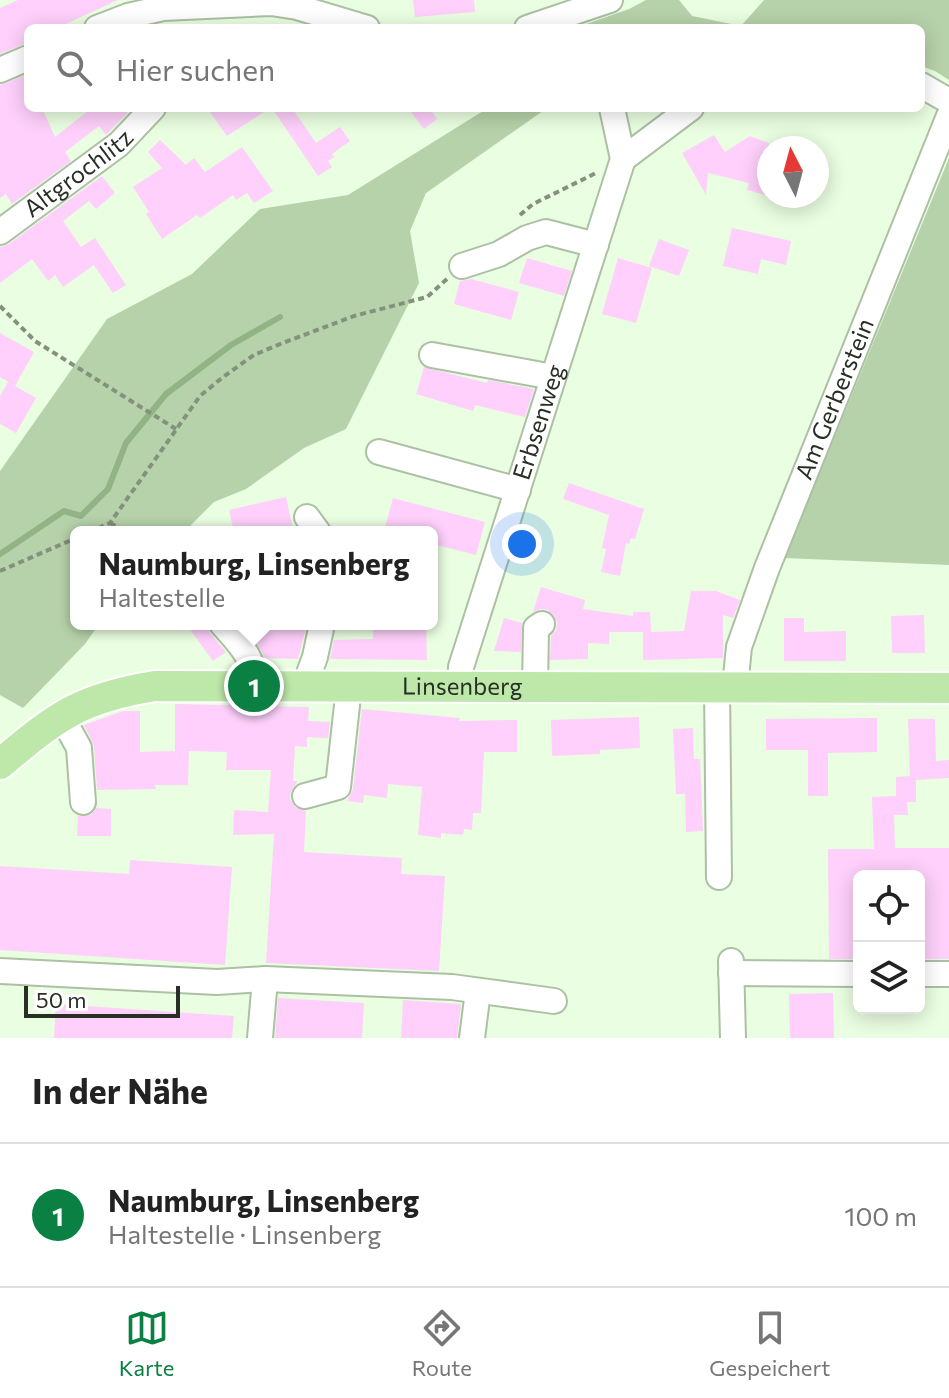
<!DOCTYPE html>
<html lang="de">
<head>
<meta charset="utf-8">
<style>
  body { margin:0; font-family:Commissioner,sans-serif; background:#f6f6f6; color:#222 }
  .controls { position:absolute; right:24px; bottom:24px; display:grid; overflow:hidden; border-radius:12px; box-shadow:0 4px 20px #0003 }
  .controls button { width:72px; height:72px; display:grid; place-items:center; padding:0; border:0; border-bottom:2px solid #e0e0e0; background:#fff; color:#222; font:40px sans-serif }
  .compass { position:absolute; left:757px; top:136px; width:72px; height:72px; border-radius:50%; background:#fff; box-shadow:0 4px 20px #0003; rotate:354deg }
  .scale { position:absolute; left:24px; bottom:20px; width:156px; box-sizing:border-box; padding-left:8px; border:4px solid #282f24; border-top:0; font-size:22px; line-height:28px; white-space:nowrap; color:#282f24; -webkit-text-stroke:6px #fff; paint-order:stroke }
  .you { position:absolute; left:522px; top:544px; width:28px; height:28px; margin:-20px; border:6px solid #fff; border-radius:50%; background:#1a73e8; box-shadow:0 0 0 12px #1a73e833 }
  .badge { display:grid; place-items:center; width:52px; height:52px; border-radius:50%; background:#0b8043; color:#fff; font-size:26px; font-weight:700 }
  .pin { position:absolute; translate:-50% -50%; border:4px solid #fff; box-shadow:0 2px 8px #0006 }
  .popup { position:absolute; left:70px; top:526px; width:368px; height:104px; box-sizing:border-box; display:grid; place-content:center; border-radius:12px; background:#fff; filter:drop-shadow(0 2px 6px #0005); font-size:26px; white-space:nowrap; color:#767676 }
  .popup b { font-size:30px; color:#222 }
  .popup::after { content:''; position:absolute; left:50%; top:100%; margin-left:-16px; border:16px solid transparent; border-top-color:#fff }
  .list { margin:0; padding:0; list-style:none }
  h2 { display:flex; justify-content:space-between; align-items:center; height:104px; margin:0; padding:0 32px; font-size:34px }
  h2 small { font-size:26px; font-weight:400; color:#767676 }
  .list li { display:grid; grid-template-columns:52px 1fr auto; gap:24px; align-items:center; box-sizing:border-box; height:144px; padding:0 32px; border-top:2px solid #e0e0e0 }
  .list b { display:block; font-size:30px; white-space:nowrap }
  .list p { margin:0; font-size:26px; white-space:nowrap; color:#767676 }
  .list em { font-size:26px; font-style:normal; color:#767676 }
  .icon { flex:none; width:44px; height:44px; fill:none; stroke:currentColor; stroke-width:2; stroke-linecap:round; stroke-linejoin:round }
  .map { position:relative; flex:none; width:949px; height:1038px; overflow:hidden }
  .search { position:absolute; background:#fff; box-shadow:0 4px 20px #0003; left:24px; right:24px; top:24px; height:88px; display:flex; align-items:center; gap:20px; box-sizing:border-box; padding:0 28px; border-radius:12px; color:#767676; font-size:30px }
  .sheet { height:248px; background:#fff }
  nav { display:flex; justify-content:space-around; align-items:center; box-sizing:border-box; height:112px; border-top:2px solid #e0e0e0; background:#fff; font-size:22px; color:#767676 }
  nav a { display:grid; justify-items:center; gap:4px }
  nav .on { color:#0b8043 }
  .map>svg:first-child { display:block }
</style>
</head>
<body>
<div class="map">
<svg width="949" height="1038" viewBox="0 0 949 1038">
  <rect width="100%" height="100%" fill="#eafee1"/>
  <g fill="#b6d2aa">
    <path d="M646,0H679L692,16L741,26L764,0H949V80L935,71L921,66V28H575L629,9Z"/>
    <path d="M488,108H547L426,193L410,231L419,283L346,429L304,448L246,489L214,502L184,532H76V624H99L85,644L23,708L0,695V471L107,319L192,274L260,209L348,195Z"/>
    <path d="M949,158V565L785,558Z"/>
  </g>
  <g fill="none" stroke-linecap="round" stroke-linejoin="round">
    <path stroke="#92b384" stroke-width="6" d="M0,554L64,511L81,516L108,489L126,443L166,394L231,345L280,317"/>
  </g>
  <g fill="#fed0fb">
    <path d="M18,0H118L57,28H28V42L0,54V8Z"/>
    <path d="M413,0H474L475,12L415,17Z"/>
    <path d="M28,74V108H42L55,137L88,111L86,108H126L129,111L106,135L99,126L65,152L71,161L12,204L6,194L0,198V85Z"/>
    <path d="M207,108H270L227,136Z"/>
    <path d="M272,108H292L316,143L340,127L350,141L332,154L334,157L328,161L332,167L318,176Z"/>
    <path d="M408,108H429L437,119L424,129Z"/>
    <path d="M714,135L725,152L750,136L769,143V184L766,195L747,190L749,183L708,173L706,195L682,153Z"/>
    <path d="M160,140L186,165L194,158L205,172L242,147L273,191L254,203L247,193L236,200L233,195L200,218L197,215L162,239L146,214L149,212L133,187L162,168L148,152Z"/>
    <path d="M102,176L115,193L96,209L89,201L63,221L81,247L95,238L126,285L113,293L94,265L63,287L55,275L48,281L32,259L0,283V247L9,244Z"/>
    <path d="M732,228L791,241L786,265L761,259L758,274L723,266Z"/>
    <path d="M659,239L689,250L679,276L649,266Z"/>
    <path d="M527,258L572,271L564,296L519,283Z"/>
    <path d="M618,258L652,268L636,323L602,314Z"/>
    <path d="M471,279L519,292L511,320L454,304L460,281Z"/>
    <path d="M0,333L34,352L15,386L0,377Z"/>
    <path d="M424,367L487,383L488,380L534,389L525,417L475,405L473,411L416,394Z"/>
    <path d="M8,382L36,398L16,433L0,424V396Z"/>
    <path d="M569,483L644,509L635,539L631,538L629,544L626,543L620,576L601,572L606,549L602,548L609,515L563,499Z"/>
    <path d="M286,497L293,528L276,532H234L229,510Z"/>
    <path d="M393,498L485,522L476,555L432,544V532H384Z"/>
    <path d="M541,587L585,600L583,609L633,616V612H650L651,632L684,631L691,591H716L740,600L733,618L723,615V658L643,660V632H609V644L588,643V659L550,660L551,636L556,630L557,622L548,610L540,609L533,612Z"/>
    <path d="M924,615L925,653H892L891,616Z"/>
    <path d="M504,618L522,623L521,652L494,651Z"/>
    <path d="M784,618H804V632L846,631V661H784Z"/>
    <path d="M186,624H207L210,633L226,652L213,661Z"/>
    <path d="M264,624H292V627L306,628L298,659L265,658L254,638V626L264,627Z"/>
    <path d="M426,625L427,660L330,659L334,640L373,639V626Z"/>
    <path d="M175,704L309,707L308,721L330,722L328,738L307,737V747L295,746L293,781H297L296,784L291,791L290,799L295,807L306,811L304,852L402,858L401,874L445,876L439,971L266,963L274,834L233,835L234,810L268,812L271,770H226L227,752L189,751L188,785H155L156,789L97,790L94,746L84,725L123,711H140V752L175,751Z"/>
    <path d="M362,709L460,718L459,721L517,720V752H484L481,813H473L472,830L464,829L463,835L441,833V838L418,835L422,787L388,784L387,798L364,795L363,803L347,801L353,789Z"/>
    <path d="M639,717L640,748L600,750V754L552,756L551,720Z"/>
    <path d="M877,718V752L828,753V796H808V750H766V719Z"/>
    <path d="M908,719H935L936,761L949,760V778L916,780V802H907L908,815H894L895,848H949V959H919V876H859V959H829L828,849H874L872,797L896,796V777L910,776Z"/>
    <path d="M693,728L694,759H700L703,831L686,832L685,794H676L673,729Z"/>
    <path d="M96,808L111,809V836H77L78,816L91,815Z"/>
    <path d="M130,860L232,867L225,965L0,950V866L129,874Z"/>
    <path d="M833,993L834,1038H790L789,994Z"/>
    <path d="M278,998L364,1003L362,1038H275Z"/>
    <path d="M403,1000L461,1004L457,1038H401Z"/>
    <path d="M56,1004L234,1016L232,1038H54Z"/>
  </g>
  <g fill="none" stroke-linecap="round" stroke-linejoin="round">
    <defs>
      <g id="minor">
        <path d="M97,28L128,16L163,8L271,3L297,7L367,28"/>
        <path d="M527,28L610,0"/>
        <path d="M0,70L28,58"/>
        <path d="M921,85L949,101"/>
        <path d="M623,159L691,108"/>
        <path id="s1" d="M0,232L119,144L153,108"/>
        <path d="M462,266L499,254L527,238L546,232L596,245"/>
        <path d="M432,355L553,377"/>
        <path d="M379,452L518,490"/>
        <path d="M307,517L318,532"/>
        <path d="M222,624C239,643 256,659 254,686"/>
        <path d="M304,687L315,657L322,624"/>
        <path d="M717,687L719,877"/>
        <path id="s2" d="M735,687L739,647L767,568L949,116"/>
        <path id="s3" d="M460,688L461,667L623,159L612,108"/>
        <path d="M535,688L536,628L542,624"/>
        <path d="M61,715L79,748L83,802"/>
        <path d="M305,796L338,787L349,687"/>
        <path d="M731,961L733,1038"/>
        <path d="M0,971L217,982L265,979L452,987L554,1001"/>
        <path d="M731,973L859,974"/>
        <path d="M919,974H949"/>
        <path d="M260,1038L265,979"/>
        <path d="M472,1038L478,991"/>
      </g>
      <g id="major">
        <path id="s4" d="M0,764C57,716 80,698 155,686L949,688"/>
      </g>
    </defs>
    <use href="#minor" stroke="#acc0a4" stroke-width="28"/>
    <use href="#major" stroke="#fff" stroke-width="34"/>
    <g stroke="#84917d" stroke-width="4" stroke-dasharray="6 4" stroke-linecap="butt">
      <path d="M520,215L533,204L596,173"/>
      <path d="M0,306L35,341L176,429"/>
      <path d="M110,523L127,532"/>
      <path d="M89,532L110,523L200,396L223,377L254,355L280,344L354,316L427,297L447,279"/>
      <path d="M0,571L76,538"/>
    </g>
    <use href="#minor" stroke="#fff" stroke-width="24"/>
    <use href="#major" stroke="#bee8aa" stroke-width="30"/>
  </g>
  <g text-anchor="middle" stroke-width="6" stroke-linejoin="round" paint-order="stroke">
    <g font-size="24" fill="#282f24" stroke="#fff">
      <text dy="8" stroke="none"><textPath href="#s1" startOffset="98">Altgrochlitz</textPath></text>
      <text dy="8" stroke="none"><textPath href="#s2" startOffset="306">Am Gerberstein</textPath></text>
      <text dy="8" stroke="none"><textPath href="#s3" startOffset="278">Erbsenweg</textPath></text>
      <text dy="8" stroke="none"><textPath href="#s4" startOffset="484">Linsenberg</textPath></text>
    </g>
  </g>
</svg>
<div class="controls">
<button><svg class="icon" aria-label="locate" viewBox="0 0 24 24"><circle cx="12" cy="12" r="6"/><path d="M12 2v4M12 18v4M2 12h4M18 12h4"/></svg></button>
<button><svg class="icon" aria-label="layers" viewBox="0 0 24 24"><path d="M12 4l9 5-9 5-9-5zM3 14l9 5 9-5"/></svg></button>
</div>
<svg class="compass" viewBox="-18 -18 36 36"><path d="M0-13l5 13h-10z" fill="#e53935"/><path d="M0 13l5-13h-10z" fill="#767676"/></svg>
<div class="scale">50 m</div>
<div class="you"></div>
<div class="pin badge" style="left:254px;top:686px">1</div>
<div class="popup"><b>Naumburg, Linsenberg</b>Haltestelle</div>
<div class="search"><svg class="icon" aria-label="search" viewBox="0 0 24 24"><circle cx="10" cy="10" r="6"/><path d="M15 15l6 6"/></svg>Hier suchen</div>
</div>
<section class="sheet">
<h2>In der Nähe<small></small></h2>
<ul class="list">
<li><span class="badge">1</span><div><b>Naumburg, Linsenberg</b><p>Haltestelle · Linsenberg</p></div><em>100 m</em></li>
</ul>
</section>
<nav>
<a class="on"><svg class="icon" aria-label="map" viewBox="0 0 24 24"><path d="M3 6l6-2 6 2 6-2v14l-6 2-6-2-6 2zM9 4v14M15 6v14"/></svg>Karte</a>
<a><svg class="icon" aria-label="directions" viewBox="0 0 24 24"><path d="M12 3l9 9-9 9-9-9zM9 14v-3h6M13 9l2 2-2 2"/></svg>Route</a>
<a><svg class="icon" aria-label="saved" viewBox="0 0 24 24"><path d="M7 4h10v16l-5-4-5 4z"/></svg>Gespeichert</a>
</nav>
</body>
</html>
